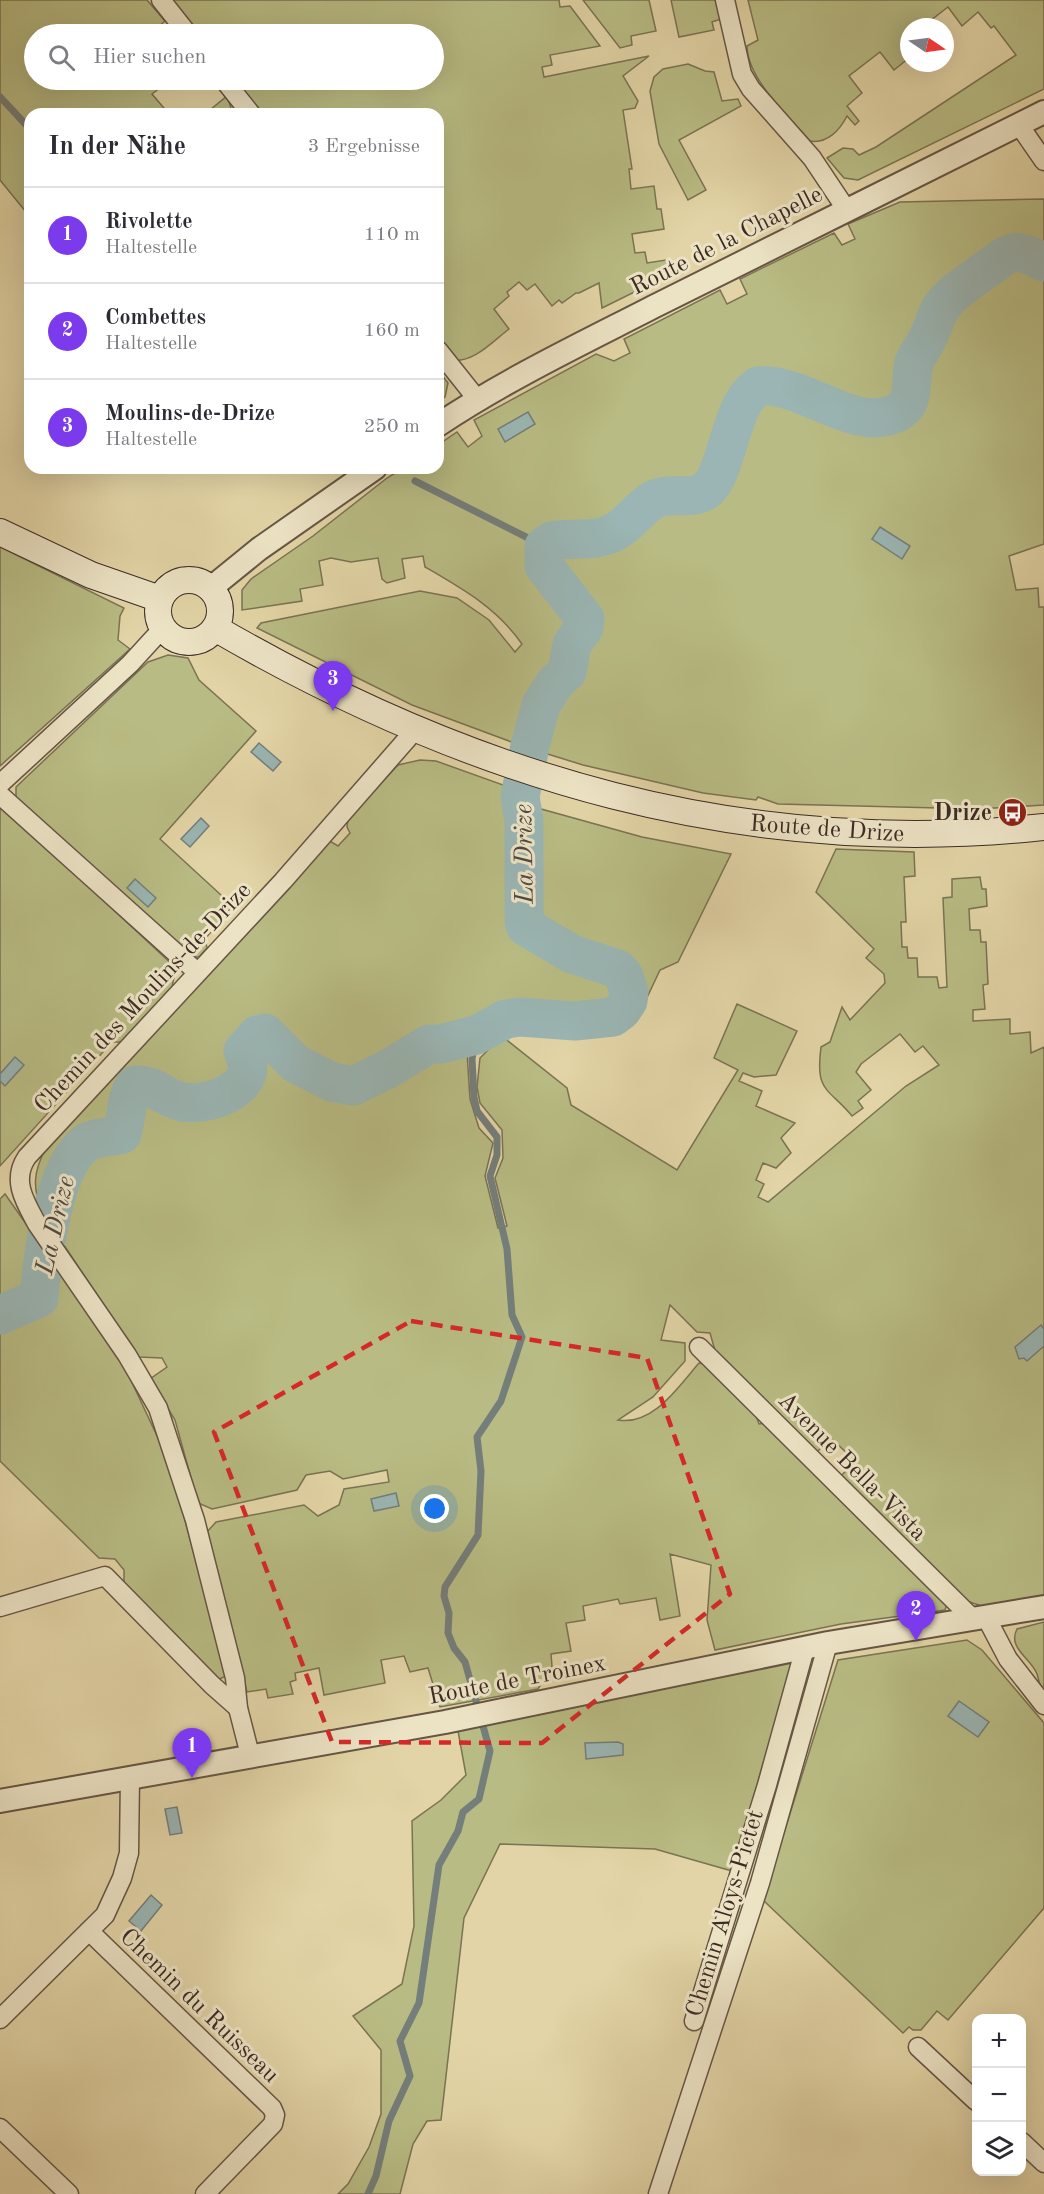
<!DOCTYPE html>
<html lang="de">
<head>
<meta charset="utf-8">
<style>
  body { margin:0; font-family:"Old Standard TT",serif; background:#f2f2f3; color:#2b2b33 }
  .controls { position:absolute; right:18px; bottom:18px; display:grid; overflow:hidden; border-radius:12px; box-shadow:0 6px 24px #0002 }
  .controls button { width:54px; height:54px; display:grid; place-items:center; padding:0; border:0; border-bottom:2px solid #e1e1e2; background:#fff; color:#2b2b33; font:30px sans-serif }
  .compass { position:absolute; left:900px; top:18px; width:54px; height:54px; border-radius:50%; background:#fff; box-shadow:0 6px 24px #0002; rotate:103deg }
  .you { position:absolute; left:435px; top:1509px; width:21px; height:21px; margin:-15px; border:4px solid #fff; border-radius:50%; background:#1a73e8; box-shadow:0 0 0 9px #1a73e833 }
  .badge { display:grid; place-items:center; width:39px; height:39px; border-radius:50%; background:#7c3aed; color:#fff; font-size:20px; font-weight:700 }
  .pin { position:absolute; translate:-50% -50px; filter:drop-shadow(0 2px 3px #0008) }
  .pin::after { content:''; position:absolute; top:32px; width:21px; height:18px; background:inherit; clip-path:polygon(0 0,100% 0,50% 100%) }
  .list { margin:0; padding:0; list-style:none }
  h2 { display:flex; justify-content:space-between; align-items:center; height:78px; margin:0; padding:0 24px; font-size:26px }
  h2 small { font-size:20px; font-weight:400; color:#7c7c81 }
  .list li { display:grid; grid-template-columns:39px 1fr auto; gap:18px; align-items:center; box-sizing:border-box; height:96px; padding:0 24px; border-top:2px solid #e1e1e2 }
  .list b { display:block; font-size:22px; white-space:nowrap }
  .list p { margin:0; font-size:20px; white-space:nowrap; color:#7c7c81 }
  .list em { font-size:20px; font-style:normal; color:#7c7c81 }
  .icon { flex:none; width:33px; height:33px; fill:none; stroke:currentColor; stroke-width:2; stroke-linecap:round; stroke-linejoin:round }
  .map { position:relative; flex:none; width:1044px; height:2194px; overflow:hidden }
  .search { position:absolute; background:#fff; box-shadow:0 6px 24px #0002; left:24px; top:24px; width:420px; height:66px; display:flex; align-items:center; gap:15px; box-sizing:border-box; padding:0 21px; border-radius:33px; color:#7c7c81; font-size:22px }
  .panel { position:absolute; background:#fff; box-shadow:0 6px 24px #0002; left:24px; top:108px; width:420px; height:366px; border-radius:18px }
  .map>svg:first-child { display:block }
</style>
</head>
<body>
<div class="map">
<svg width="1044" height="2194" viewBox="0 0 1044 2194">
  <rect width="100%" height="100%" fill="#e2d4a6"/>
  <filter id="stains"><feTurbulence type="fractalNoise" baseFrequency=".00333" numOctaves="4"/><feColorMatrix values="0 0 0 0 .2 0 0 0 0 .09 0 0 0 0 .02 0 0 0 .5 -.17"/></filter>
  <radialGradient id="worn" r=".72"><stop offset=".6" stop-color="#630" stop-opacity="0"/><stop offset="1" stop-color="#630" stop-opacity=".3"/></radialGradient>
  <g fill="#b8bb83" stroke="#7a7354" stroke-width="1.5" fill-rule="evenodd">
    <path d="M0,0H147L165,21L150,34H34V80H170L152,94L169,114H30V217L0,180Z"/>
    <path d="M167,0H559L560,7L570,6L600,46L550,55L552,65L542,67L544,77L649,56L623,76L638,101L635,108L623,110L632,169H629L631,189L654,186L657,209H661L664,229L632,234L635,253L645,252L647,263L666,260L673,273L602,308L599,283L579,293H576L562,303L559,300L552,306L535,284L527,290L519,282L507,292L509,296L494,309L509,329C493,341 473,364 451,360L438,344V114H255L228,80H434V34H193Z"/>
    <path d="M583,0H649L656,31L631,36L632,45L620,48Z"/>
    <path d="M671,0H717L721,19L712,22L714,30L679,37Z"/>
    <path d="M748,0H1044V89L858,180L844,178L827,158L843,148L853,149L859,155L876,147L1016,55L994,26L991,28L978,12L962,26L948,7L922,27H909V58L894,70L880,52L849,76L862,93L847,106L859,121L855,125L847,116C840,130 827,144 810,141C789,116 747,79 747,46L758,40Z"/>
    <path d="M688,64L705,71L714,72L722,101L738,99L741,106L679,140L706,190L688,200L659,144L650,91L654,77L663,69Z"/>
    <path d="M227,96L233,114H205Z"/>
    <path d="M1044,199V544L1009,556L1016,590L1038,588L1039,607H1044V805L979,809L778,804L758,797L756,800L703,793L583,765L525,747L412,705L257,628L261,623L420,591L457,598L489,620L515,652L522,644C497,608 463,589 425,567L423,556L402,559L405,578L387,583L382,579L378,558L351,562L331,558L319,561L323,585L300,589L302,601L242,610V590L251,579L313,536L387,478L403,468H438V445L457,432L468,447L482,436L474,420L596,354L614,361L630,353L624,339L720,290L727,304L747,294L740,279L834,233L842,245L855,239L848,224L900,202Z"/>
    <path d="M438,370L448,383L445,397L438,402Z"/>
    <path d="M0,547L124,608L120,616L118,640L130,649L0,766Z"/>
    <path d="M168,655L188,658L199,680L256,731L160,839L233,906L205,939L207,948L199,957H190L16,799V787L148,662Z"/>
    <path d="M420,760L436,761L520,791L534,807L642,837L731,854L678,962L660,970L643,1006L625,1029L589,1036L517,1029L503,1037L567,1088L571,1105L677,1170L738,1070L714,1058L737,1004L797,1031L776,1075L754,1077L743,1073L739,1081L762,1091L756,1106L795,1123L781,1138L791,1153L776,1168L763,1163L756,1180L764,1184L758,1197L768,1202L906,1086L939,1065L923,1046L915,1052L900,1034L861,1064L856,1072L871,1090L858,1101L863,1108L852,1116C828,1087 815,1093 821,1047L830,1042L842,1007L850,1020L885,983L884,974L866,958L874,949L816,892L836,849L914,852L915,876L904,877L906,922H901L902,947H907L908,958H917L918,977H937L939,988L947,987L943,898L952,897V879L980,877L982,889H986L987,906L969,909L970,930H980L981,942H986L988,984L983,985L985,1009L973,1010V1021L1010,1019V1034L1030,1032L1031,1053L1044,1047V1595L982,1606L960,1599L841,1476L855,1461L831,1438L816,1453L716,1354L710,1333L697,1332L670,1305L661,1340L685,1343V1361L653,1397L618,1420C653,1426 678,1387 699,1363L709,1365L753,1407L759,1424L765,1423L947,1604L945,1610L841,1624L715,1650L707,1620L711,1565L670,1554L680,1616L660,1620L656,1598L620,1604L618,1599L583,1606L585,1620L566,1623L571,1651L551,1654L552,1666L538,1689L440,1707L428,1668L410,1672L404,1656L381,1660L385,1683L324,1695L319,1668L295,1673L296,1680L290,1682L293,1694L268,1698L266,1689L247,1692L206,1533L216,1522L304,1505L318,1516L339,1505L344,1489L389,1482L387,1470L343,1479L330,1471L306,1475L297,1490L212,1509L198,1503L175,1420L150,1379L167,1367L162,1358L139,1357L43,1214C32,1188 33,1172 46,1148L328,840L338,846L350,833L347,827L348,819L398,765ZM501,1037L480,1058L477,1087L480,1103L502,1130L503,1158L495,1178L507,1226L498,1228L485,1176L493,1143L479,1128L470,1099L467,1052L483,1041Z"/>
    <path d="M0,809H5L176,968L172,987L121,1042H112L0,1166Z"/>
    <path d="M5,1194L120,1357L158,1438L181,1505L226,1676L217,1680L124,1584V1570L115,1559L99,1558L0,1461V1199Z"/>
    <path d="M1044,1622V1692C1038,1685 1040,1682 1037,1674C1031,1658 1007,1648 1017,1629Z"/>
    <path d="M967,1640L982,1650L1044,1723V1908L948,2020L937,2011L921,2030H913L909,2027L903,2033L763,1900L838,1660Z"/>
    <path d="M793,1662L732,1871L655,1849L500,1844L464,1918L441,2120L427,2121L413,2144L400,2194H338L348,2184L369,2147L381,2114V2050L353,2016L402,1984L414,1926L412,1821L441,1800L466,1775L458,1731Z"/>
  </g>
  <g fill="#9ab5b3" stroke="#747e7a" stroke-width="1.5">
    <path d="M528,412L535,424L505,442L498,429Z"/>
    <path d="M880,527L910,546L902,559L872,539Z"/>
    <path d="M259,743L281,762L273,771L251,752Z"/>
    <path d="M201,818L209,826L190,847L181,839Z"/>
    <path d="M135,879L156,898L148,907L127,888Z"/>
    <path d="M15,1057L24,1065L5,1086L0,1081V1074Z"/>
    <path d="M1041,1325L1044,1329V1346L1027,1361L1024,1358L1019,1359L1015,1347Z"/>
    <path d="M396,1493L399,1506L374,1511L371,1499Z"/>
    <path d="M959,1701L989,1722L978,1737L948,1716Z"/>
    <path d="M618,1742L623,1744V1755L586,1759L585,1743Z"/>
    <path d="M177,1807L182,1833L170,1835L165,1809Z"/>
    <path d="M151,1895L162,1905L141,1931L129,1921Z"/>
  </g>
  <g fill="none" stroke-linecap="round" stroke-linejoin="round">
    <g stroke="#747e7a" stroke-width="7">
      <path d="M0,97L30,129"/>
      <path d="M415,481L544,546"/>
      <path d="M368,2194L376,2176L389,2121L410,2076L400,2041L419,2003L439,1865L458,1831L463,1812L479,1799L490,1751L465,1662L454,1648L448,1633L449,1613L444,1596L445,1587L478,1535L481,1471L477,1437L501,1401L522,1337L512,1315L507,1249L490,1176L497,1155V1137L477,1111L474,1097L472,1059L476,1035"/>
    </g>
    <path stroke="#9ab5b3" stroke-width="39" d="M0,1315L39,1298C42,1260 53,1166 86,1143C95,1137 112,1137 122,1134C128,1117 124,1100 135,1085C155,1084 164,1098 182,1102C203,1106 245,1094 248,1069C248,1064 245,1056 243,1051L257,1035L265,1033L296,1064L332,1082L353,1086L386,1070L429,1044H441L476,1035L506,1019L520,1017L575,1021L613,1017L622,1010L628,1001L629,992L624,976L618,969L572,954L526,927L524,922V821L520,797L530,746L541,705L555,683L567,672L572,644L584,628L585,619L544,566V546L551,541C573,537 599,543 618,530C631,522 643,504 657,498C674,491 699,504 712,484C730,457 731,404 758,386C804,382 852,432 894,414C917,405 909,382 914,363C917,354 925,345 929,335C934,326 936,314 942,306C953,291 970,282 984,271C1013,251 1011,246 1044,262"/>
    <defs>
      <g id="minor">
        <path d="M161,0L188,34"/>
        <path d="M725,0L742,74L751,89L812,158L846,209"/>
        <path d="M224,80L251,114"/>
        <path d="M1019,125L1044,161"/>
        <path d="M438,350L477,399"/>
        <path d="M0,784L130,664L162,629"/>
        <path d="M0,795L197,972"/>
        <path d="M699,1347L973,1619"/>
        <path d="M0,1607L105,1576L212,1685L238,1708"/>
        <path d="M986,1617L1008,1659L1044,1705"/>
        <path d="M250,1755L238,1708L235,1678L195,1520L158,1408L127,1355L37,1224C25,1202 11,1180 27,1157L283,881L415,730"/>
        <path d="M89,1931L272,2108L275,2115L273,2124L205,2194"/>
        <path d="M0,2019L105,1915L122,1878L129,1853L130,1777"/>
        <path d="M694,2021L767,1785L805,1648"/>
        <path d="M918,2047L976,2101"/>
        <path d="M0,2128L69,2194"/>
        <path d="M1022,2142L1044,2163"/>
        <path d="M658,2194L760,1883L828,1643"/>
      </g>
      <g id="tertiary">
        <path d="M438,425C507,379 583,343 657,305C786,240 915,177 1044,112"/>
        <path d="M211,588L259,549L375,468"/>
        <path d="M0,1801L445,1722L828,1643L1044,1607"/>
      </g>
      <g id="secondary">
        <path d="M0,532L91,575L160,599"/>
        <circle cx="189" cy="611" r="31"/>
        <path d="M215,628C473,778 744,859 1044,827"/>
      </g>
    </defs>
    <use href="#minor" stroke="#654" stroke-width="21"/>
    <use href="#tertiary" stroke="#654" stroke-width="26"/>
    <use href="#secondary" stroke="#3c2b24" stroke-width="28"/>
    <use href="#minor" stroke="#ece3c5" stroke-width="18"/>
    <use href="#tertiary" stroke="#ece3c5" stroke-width="22"/>
    <use href="#secondary" stroke="#ece3c5" stroke-width="26"/>
  </g>
  <path fill="none" stroke="#d62828" stroke-width="4.5" stroke-dasharray="12 8" stroke-linejoin="round" d="M411,1321L647,1358L730,1594L542,1743L332,1742L214,1432Z"/>
  <defs>
    <symbol id="bus-disc" viewBox="-11 -11 22 22"><circle r="9.5" fill="#8f2418" stroke="#ece3c5"/><path d="M-5-6H5V4H4V6H2V4H-2V6H-4V4H-5ZM-3.5-4V0h7V-4ZM-3.5 1.2v1.5H-2V1.2ZM2 1.2v1.5H3.5V1.2Z" fill="#fff"/></symbol>
  </defs>
  <g fill-rule="evenodd">
    <use href="#bus-disc" x="996" y="796" width="33" height="33"/>
  </g>
  <g text-anchor="middle" stroke-width="6" stroke-linejoin="round" paint-order="stroke">
    <g font-size="24" fill="#3c2b24" stroke="#ece3c5">
      <text transform="translate(726 240) rotate(-27)" y="8">Route de la Chapelle</text>
      <text transform="translate(827 828) rotate(4)" y="8">Route de Drize</text>
      <text transform="translate(142 997) rotate(-47)" y="8">Chemin des Moulins-de-Drize</text>
      <text transform="translate(853 1466) rotate(45)" y="8">Avenue Bella-Vista</text>
      <text transform="translate(517 1679) rotate(-11)" y="8">Route de Troinex</text>
      <text transform="translate(724 1913) rotate(-73)" y="8">Chemin Aloys-Pictet</text>
      <text transform="translate(200 2005) rotate(44)" y="8">Chemin du Ruisseau</text>
    </g>
    <g font-size="24" font-weight="bold" fill="#3c2b24" stroke="#ece3c5" text-anchor="end">
      <text x="992" y="820">Drize</text>
    </g>
    <g font-size="26" font-style="italic" fill="#4f4741" stroke="#ece3c5">
      <text transform="translate(523 854) rotate(-91)" y="9">La Drize</text>
      <text transform="translate(54 1225) rotate(-77)" y="9">La Drize</text>
    </g>
  </g>
  <rect width="100%" height="100%" filter="url(#stains)"/>
  <rect width="100%" height="100%" fill="url(#worn)"/>
</svg>
<div class="controls">
<button>+</button>
<button>−</button>
<button><svg class="icon" aria-label="layers" viewBox="0 0 24 24"><path d="M12 4l9 5-9 5-9-5zM3 14l9 5 9-5"/></svg></button>
</div>
<svg class="compass" viewBox="-18 -18 36 36"><path d="M0-13l5 13h-10z" fill="#e53935"/><path d="M0 13l5-13h-10z" fill="#7c7c81"/></svg>
<div class="you"></div>
<div class="pin badge" style="left:192px;top:1778px">1</div>
<div class="pin badge" style="left:916px;top:1641px">2</div>
<div class="pin badge" style="left:333px;top:711px">3</div>
<div class="search"><svg class="icon" aria-label="search" viewBox="0 0 24 24"><circle cx="10" cy="10" r="6"/><path d="M15 15l6 6"/></svg>Hier suchen</div>
<section class="panel">
<h2>In der Nähe<small>3 Ergebnisse</small></h2>
<ul class="list">
<li><span class="badge">1</span><div><b>Rivolette</b><p>Haltestelle</p></div><em>110 m</em></li>
<li><span class="badge">2</span><div><b>Combettes</b><p>Haltestelle</p></div><em>160 m</em></li>
<li><span class="badge">3</span><div><b>Moulins-de-Drize</b><p>Haltestelle</p></div><em>250 m</em></li>
</ul>
</section>
</div>
</body>
</html>
